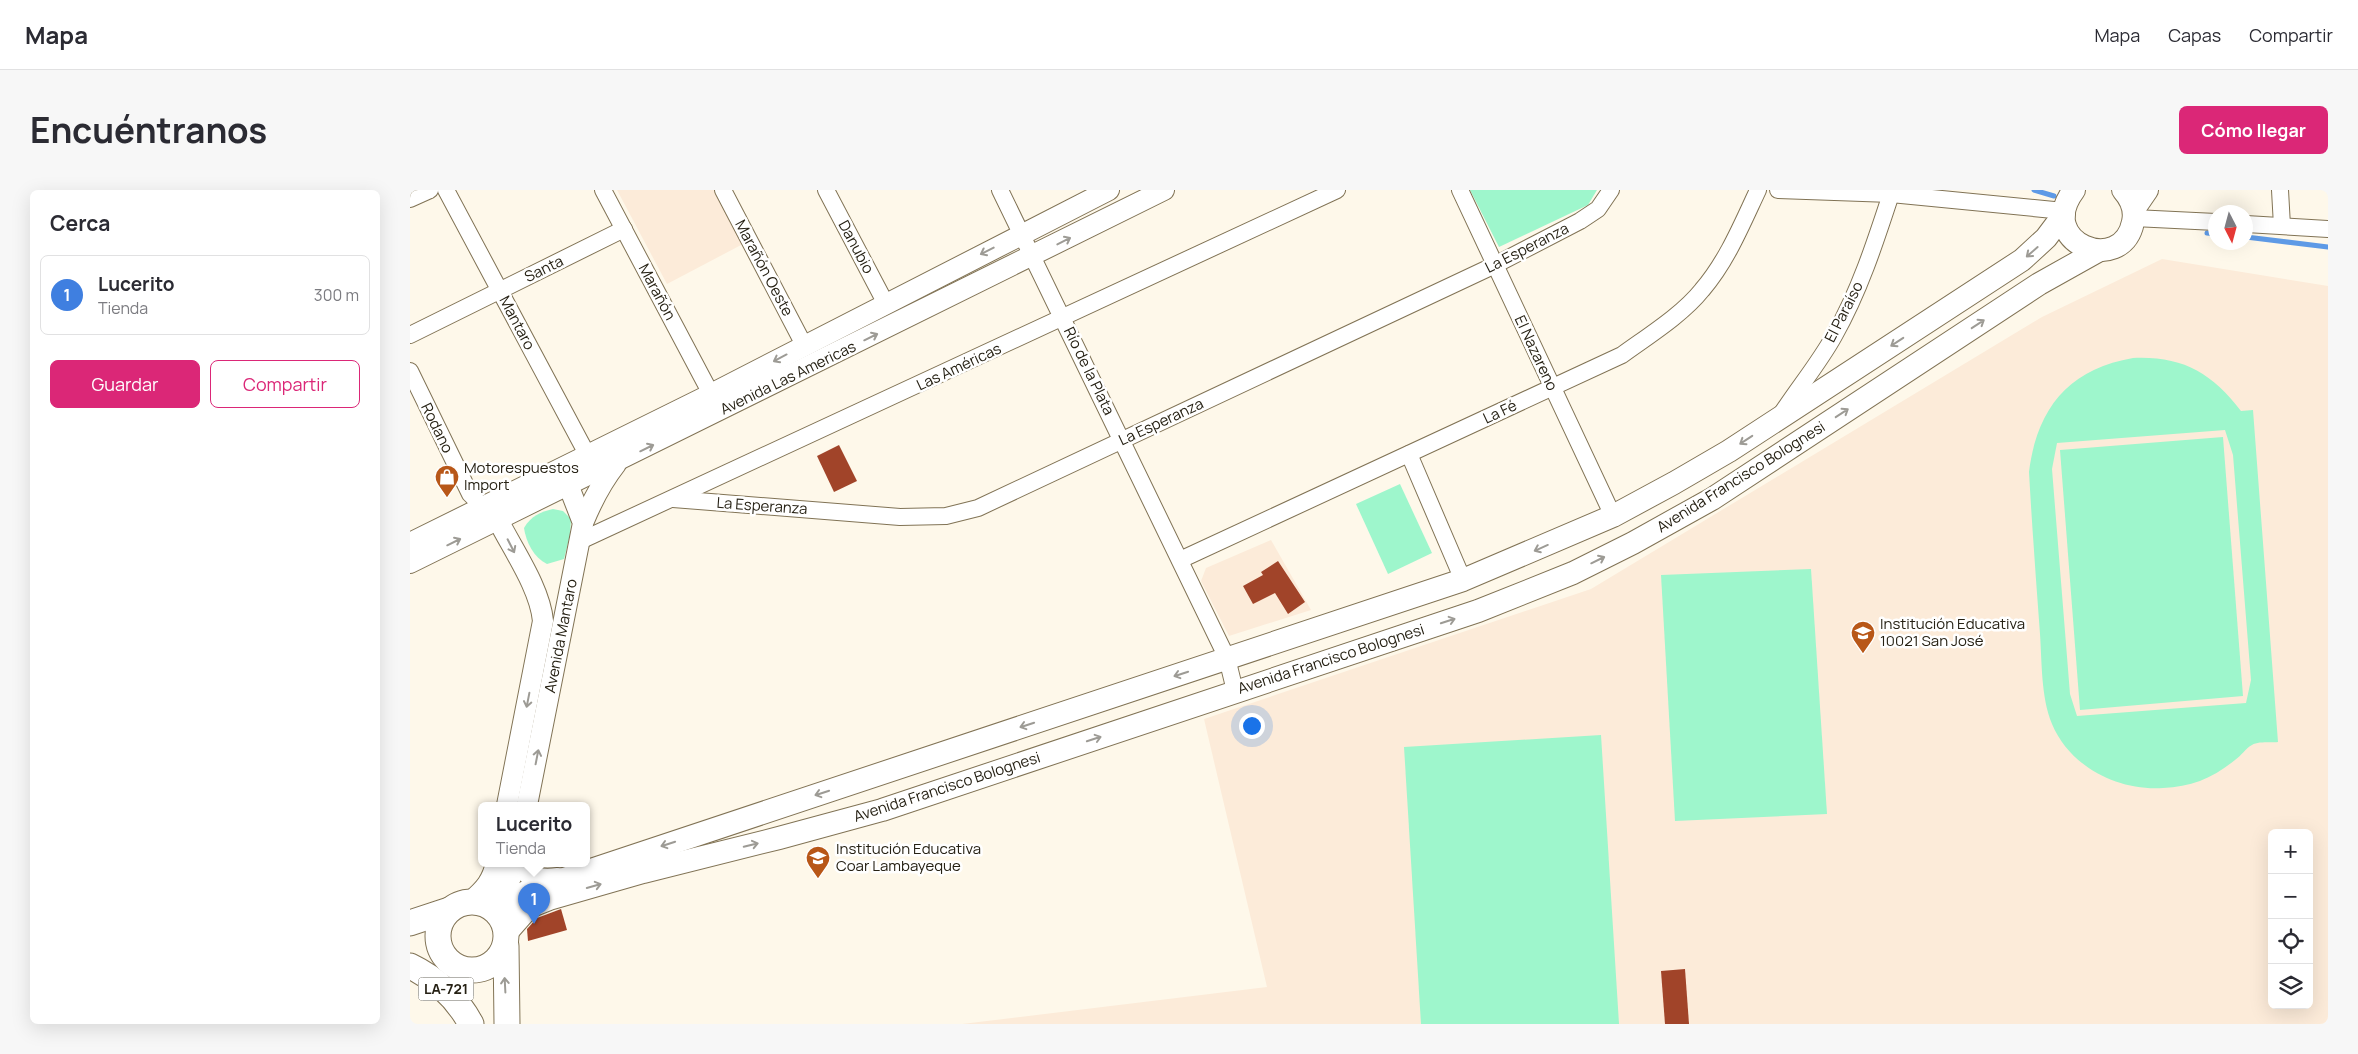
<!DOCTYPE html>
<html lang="es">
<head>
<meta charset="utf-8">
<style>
  body { margin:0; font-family:Manrope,sans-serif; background:#f7f7f7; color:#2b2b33 }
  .controls { position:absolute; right:15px; bottom:15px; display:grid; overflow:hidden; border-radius:8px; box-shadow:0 5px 20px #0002 }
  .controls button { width:45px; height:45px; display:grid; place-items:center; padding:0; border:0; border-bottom:1px solid #e1e1e2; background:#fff; color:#2b2b33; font:25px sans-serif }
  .compass { position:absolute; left:1798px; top:15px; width:45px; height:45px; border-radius:50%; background:#fff; box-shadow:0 5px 20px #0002; rotate:174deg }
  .you { position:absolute; left:841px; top:535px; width:18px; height:18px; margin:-12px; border:4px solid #fff; border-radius:50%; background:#1a73e8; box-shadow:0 0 0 8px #1a73e833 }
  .badge { display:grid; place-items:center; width:32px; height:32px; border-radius:50%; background:#db2777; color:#fff; font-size:16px; font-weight:700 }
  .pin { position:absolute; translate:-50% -41px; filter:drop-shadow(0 1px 2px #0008) }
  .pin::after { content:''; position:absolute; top:26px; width:18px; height:15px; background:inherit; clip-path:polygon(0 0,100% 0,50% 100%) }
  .popup { position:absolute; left:68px; top:612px; width:112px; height:65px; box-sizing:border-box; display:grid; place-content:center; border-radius:8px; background:#fff; filter:drop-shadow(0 1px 4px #0005); font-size:16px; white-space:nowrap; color:#7c7c81 }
  .popup b { font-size:19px; color:#2b2b33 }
  .popup::after { content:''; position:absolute; left:50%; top:100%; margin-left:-10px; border:10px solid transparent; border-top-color:#fff }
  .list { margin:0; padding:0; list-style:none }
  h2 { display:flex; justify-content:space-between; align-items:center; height:65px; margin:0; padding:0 20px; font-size:21px }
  h2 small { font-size:16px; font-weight:400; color:#7c7c81 }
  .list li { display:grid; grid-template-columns:32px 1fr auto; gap:15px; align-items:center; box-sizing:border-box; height:80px; margin:0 10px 10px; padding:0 10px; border:1px solid #e1e1e2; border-radius:8px }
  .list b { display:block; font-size:19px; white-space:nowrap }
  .list p { margin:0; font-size:16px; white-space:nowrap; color:#7c7c81 }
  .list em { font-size:16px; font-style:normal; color:#7c7c81 }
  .actions { display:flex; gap:10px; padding:15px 20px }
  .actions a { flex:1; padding:11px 0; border:1px solid #db2777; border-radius:8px; text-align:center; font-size:18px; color:#db2777 }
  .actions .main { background:#db2777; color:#fff }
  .icon { flex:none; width:28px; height:28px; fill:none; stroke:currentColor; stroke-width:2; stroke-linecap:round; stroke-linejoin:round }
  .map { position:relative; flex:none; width:1918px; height:834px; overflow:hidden; border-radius:8px }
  header { display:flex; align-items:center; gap:30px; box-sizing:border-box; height:70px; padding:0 25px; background:#fff; border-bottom:1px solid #e1e1e2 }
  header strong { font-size:24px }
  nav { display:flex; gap:28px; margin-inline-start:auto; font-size:18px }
  .intro { display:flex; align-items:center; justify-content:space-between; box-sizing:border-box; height:120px; padding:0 30px }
  h1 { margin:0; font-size:35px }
  .button { padding:12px 22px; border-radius:8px; background:#db2777; color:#fff; font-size:18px; font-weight:700 }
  main { display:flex; gap:30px; padding:0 30px }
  aside { flex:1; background:#fff; border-radius:8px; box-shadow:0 5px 20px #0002 }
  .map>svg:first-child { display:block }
</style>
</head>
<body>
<header>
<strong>Mapa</strong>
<nav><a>Mapa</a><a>Capas</a><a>Compartir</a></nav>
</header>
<div class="intro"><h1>Encuéntranos</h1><a class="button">Cómo llegar</a></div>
<main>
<aside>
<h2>Cerca<small></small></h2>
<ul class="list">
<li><span class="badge" style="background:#3f7fe0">1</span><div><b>Lucerito</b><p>Tienda</p></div><em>300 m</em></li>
</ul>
<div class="actions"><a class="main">Guardar</a><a>Compartir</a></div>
</aside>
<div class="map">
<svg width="1918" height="834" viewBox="0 0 1918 834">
  <rect width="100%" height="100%" fill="#fef8ea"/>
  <g fill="#fcebd9" fill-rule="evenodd">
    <path d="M207,0H305L333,54L257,94Z"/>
    <path d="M1752,69L1918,96V834H552L857,797L794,529L1181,399L1632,127ZM1862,643H1899V815H1862Z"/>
    <path d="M861,350L901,420L819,446L791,391L796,378Z"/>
  </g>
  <g fill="#9ef6cc" fill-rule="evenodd">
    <path d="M1060,0H1187L1178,15L1089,57Z"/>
    <path d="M1723,168C1772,166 1801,182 1831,221L1843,220L1868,552C1861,553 1848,551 1842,555C1836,558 1831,566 1825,570C1803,588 1781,597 1753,598C1708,601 1660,577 1642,534C1631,507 1632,473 1630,444C1626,390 1622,336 1619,282C1627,218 1659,179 1723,168ZM1815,240L1823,265L1841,490L1836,513L1667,526L1660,504L1642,279L1647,253Z"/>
    <path d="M1813,247L1833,506L1670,520L1650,260Z"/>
    <path d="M990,294L1022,363L978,384L946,314Z"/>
    <path d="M143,319L153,321L161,329L160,345L154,369L137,374C124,368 116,352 114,338C121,326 130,322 143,319Z"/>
    <path d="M1401,379L1417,624L1265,631L1251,385Z"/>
    <path d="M1191,545L1209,834H1011L994,557Z"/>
  </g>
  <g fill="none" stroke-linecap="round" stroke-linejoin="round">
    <g stroke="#5e9ae6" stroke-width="5">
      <path d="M1624,0L1644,6"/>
      <path d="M1797,43L1806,44"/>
      <path d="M1836,47L1918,57"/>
    </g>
  </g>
  <g fill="#a14429">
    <path d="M429,255L447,291L424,302L407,266Z"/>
    <path d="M868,371L895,412L878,424L865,403L843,414L833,396L853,385L851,382Z"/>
    <path d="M151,719L157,740L118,751L117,739L127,728Z"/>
    <path d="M1275,779L1279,834H1255L1251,781Z"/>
  </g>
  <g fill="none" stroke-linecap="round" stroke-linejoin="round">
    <defs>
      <g id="minor">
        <path d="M36,0L178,266"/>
        <path d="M193,0L301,204"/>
        <path d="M313,0L394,155"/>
        <path d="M416,0L476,114"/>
        <path d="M590,0L817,468L825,501"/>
        <path d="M1050,0L1203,326"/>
        <path d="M1368,0L1481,4L1654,21"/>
        <path d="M1870,0L1872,36"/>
        <path d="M0,9L20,0"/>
        <path d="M1724,28L1806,32"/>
        <path d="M1836,34L1918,39"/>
        <path d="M0,145L214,39"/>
        <path d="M0,181L60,304L73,317"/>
        <path d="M1372,223C1389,197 1409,173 1424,146C1449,102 1465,53 1481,4"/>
        <path d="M999,264L1053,390"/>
        <path d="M263,309L490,327L536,326L568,318L1085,75L1170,31L1188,19L1201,0"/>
        <path d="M170,351L927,0"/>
        <path d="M770,370L1212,165C1238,146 1272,125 1292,100C1317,71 1332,34 1348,0"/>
      </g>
      <g id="tertiary">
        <path d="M78,322L88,330C103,360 130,398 133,431L97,615"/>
        <path d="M173,333C182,311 191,293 206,274"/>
        <path d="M0,353L301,204L699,0"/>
        <path d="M0,373L754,0"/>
        <path d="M117,615L173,333L154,284"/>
        <path d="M61,711C75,699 82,691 86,673"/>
        <path d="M78,715C92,702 102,692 106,673"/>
      </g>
      <g id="secondary">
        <path d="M1664,0C1624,53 1712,87 1723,32C1726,19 1721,9 1713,0"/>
        <path d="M1724,19L1737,0"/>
        <path d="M113,673C119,690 131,691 148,689"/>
        <path d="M83,718L118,701L1053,390L1203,326L1264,293L1319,261L1612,70L1636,48L1654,24"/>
        <path d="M97,742L119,717L139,709L233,682L369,648L472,620L1068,421L1163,383L1223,353L1302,309L1629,94L1688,61"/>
      </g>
      <g id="primary">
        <circle cx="62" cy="746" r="34"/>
        <path d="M0,733L39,720"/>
        <path d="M96,756L97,834"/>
        <path d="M0,776C27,789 47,808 61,834"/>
      </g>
    </defs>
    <use href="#minor" stroke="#817355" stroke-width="18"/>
    <use href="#tertiary" stroke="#817355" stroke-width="22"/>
    <use href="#secondary" stroke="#817355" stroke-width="24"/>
    <use href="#primary" stroke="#817355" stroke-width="27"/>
    <use href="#minor" stroke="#fff" stroke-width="16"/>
    <use href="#tertiary" stroke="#fff" stroke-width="20"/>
    <use href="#secondary" stroke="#fff" stroke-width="22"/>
    <use href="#primary" stroke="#fff" stroke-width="25"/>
  </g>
  <defs><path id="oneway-shaft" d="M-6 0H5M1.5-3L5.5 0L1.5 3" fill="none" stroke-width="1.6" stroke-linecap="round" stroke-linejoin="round" transform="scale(1.25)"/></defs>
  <g stroke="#9d9b95">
    <use href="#oneway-shaft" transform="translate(654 51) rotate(-27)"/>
    <use href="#oneway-shaft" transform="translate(577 61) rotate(153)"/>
    <use href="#oneway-shaft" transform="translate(1622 62) rotate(139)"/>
    <use href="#oneway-shaft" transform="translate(1568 134) rotate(-33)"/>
    <use href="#oneway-shaft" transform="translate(461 147) rotate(-26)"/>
    <use href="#oneway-shaft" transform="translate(1487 152) rotate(147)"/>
    <use href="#oneway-shaft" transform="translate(370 168) rotate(152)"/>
    <use href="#oneway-shaft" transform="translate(1432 223) rotate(-33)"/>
    <use href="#oneway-shaft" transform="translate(1336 250) rotate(147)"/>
    <use href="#oneway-shaft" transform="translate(237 258) rotate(-26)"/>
    <use href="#oneway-shaft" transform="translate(44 352) rotate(-26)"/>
    <use href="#oneway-shaft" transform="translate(101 356) rotate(63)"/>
    <use href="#oneway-shaft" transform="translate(1131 358) rotate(156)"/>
    <use href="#oneway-shaft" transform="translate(1188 370) rotate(-26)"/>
    <use href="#oneway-shaft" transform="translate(1038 431) rotate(-18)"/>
    <use href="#oneway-shaft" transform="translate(771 484) rotate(162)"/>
    <use href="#oneway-shaft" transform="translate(118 510) rotate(101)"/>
    <use href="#oneway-shaft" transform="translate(617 535) rotate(162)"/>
    <use href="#oneway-shaft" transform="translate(684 549) rotate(-18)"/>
    <use href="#oneway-shaft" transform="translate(127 567) rotate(-79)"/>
    <use href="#oneway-shaft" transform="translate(412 603) rotate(162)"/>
    <use href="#oneway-shaft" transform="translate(258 654) rotate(162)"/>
    <use href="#oneway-shaft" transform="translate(341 655) rotate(-14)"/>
    <use href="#oneway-shaft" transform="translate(184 696) rotate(-16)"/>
    <use href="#oneway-shaft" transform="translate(95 795) rotate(-93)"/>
  </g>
  <defs>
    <symbol id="shop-pin" viewBox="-11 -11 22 30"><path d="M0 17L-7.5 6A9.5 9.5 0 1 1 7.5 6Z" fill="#b85718" stroke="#fff"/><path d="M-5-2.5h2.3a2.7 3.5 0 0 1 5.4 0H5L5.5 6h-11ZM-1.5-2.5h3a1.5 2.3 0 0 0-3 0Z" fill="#fff"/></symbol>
    <symbol id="school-pin" viewBox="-11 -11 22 30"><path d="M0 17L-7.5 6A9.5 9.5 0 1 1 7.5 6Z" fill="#b85718" stroke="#fff"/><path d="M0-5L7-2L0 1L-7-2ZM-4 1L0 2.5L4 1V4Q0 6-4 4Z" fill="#fff"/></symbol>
  </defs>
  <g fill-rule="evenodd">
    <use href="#shop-pin" x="23" y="273" width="28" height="38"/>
    <use href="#school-pin" x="1439" y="429" width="28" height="38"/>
    <use href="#school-pin" x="394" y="654" width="28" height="38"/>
  </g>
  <g text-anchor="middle" stroke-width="5" stroke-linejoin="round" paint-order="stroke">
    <rect fill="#fff" stroke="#67645a" stroke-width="1" x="8.5" y="787.5" width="55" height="23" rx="4"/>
    <g font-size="14" font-weight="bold" fill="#262114">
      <text x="36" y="804">LA-721</text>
    </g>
    <g font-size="15" fill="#262114" stroke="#fff">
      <text transform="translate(446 57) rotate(62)" y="5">Danubio</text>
      <text transform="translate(1117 58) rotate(-27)" y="5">La Esperanza</text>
      <text transform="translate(354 78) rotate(62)" y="5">Marañón Oeste</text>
      <text transform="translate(134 79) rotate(-26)" y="5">Santa</text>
      <text transform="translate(247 102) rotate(62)" y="5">Marañón</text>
      <text transform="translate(1434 122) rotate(-63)" y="5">El Paraíso</text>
      <text transform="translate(107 133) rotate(62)" y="5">Mantaro</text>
      <text transform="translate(1126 163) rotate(65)" y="5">El Nazareno</text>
      <text transform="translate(549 177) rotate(-25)" y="5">Las Américas</text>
      <text transform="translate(679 181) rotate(64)" y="5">Río de la Plata</text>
      <text transform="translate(378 188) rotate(-26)" y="5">Avenida Las Americas</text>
      <text transform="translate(1090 222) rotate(-25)" y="5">La Fé</text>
      <text transform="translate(751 232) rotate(-25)" y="5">La Esperanza</text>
      <text transform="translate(27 238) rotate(64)" y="5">Rodano</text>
      <text transform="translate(1331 287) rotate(-32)" y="5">Avenida Francisco Bolognesi</text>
      <text transform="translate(352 316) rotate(4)" y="5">La Esperanza</text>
      <text transform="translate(151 446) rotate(-79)" y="5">Avenida Mantaro</text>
      <text transform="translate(921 469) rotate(-18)" y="5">Avenida Francisco Bolognesi</text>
      <text transform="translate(537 597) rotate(-18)" y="5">Avenida Francisco Bolognesi</text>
    </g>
    <g font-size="15" fill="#262114" stroke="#fff" text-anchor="start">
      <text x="54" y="283">Motorespuestos<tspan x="54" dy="17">Import</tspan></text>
      <text x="1470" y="439">Institución Educativa<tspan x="1470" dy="17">10021 San José</tspan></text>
      <text x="426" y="664">Institución Educativa<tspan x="426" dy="17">Coar Lambayeque</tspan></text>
    </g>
  </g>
</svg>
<div class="controls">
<button>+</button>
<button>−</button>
<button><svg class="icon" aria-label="locate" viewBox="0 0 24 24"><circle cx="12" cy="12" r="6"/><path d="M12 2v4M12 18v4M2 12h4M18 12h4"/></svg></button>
<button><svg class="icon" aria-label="layers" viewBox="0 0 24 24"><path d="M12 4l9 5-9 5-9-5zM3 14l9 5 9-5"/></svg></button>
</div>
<svg class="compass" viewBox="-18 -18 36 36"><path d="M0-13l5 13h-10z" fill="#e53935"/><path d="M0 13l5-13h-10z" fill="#7c7c81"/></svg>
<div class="you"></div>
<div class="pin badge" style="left:124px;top:734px;background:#3f7fe0">1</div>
<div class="popup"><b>Lucerito</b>Tienda</div>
</div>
</main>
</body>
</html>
